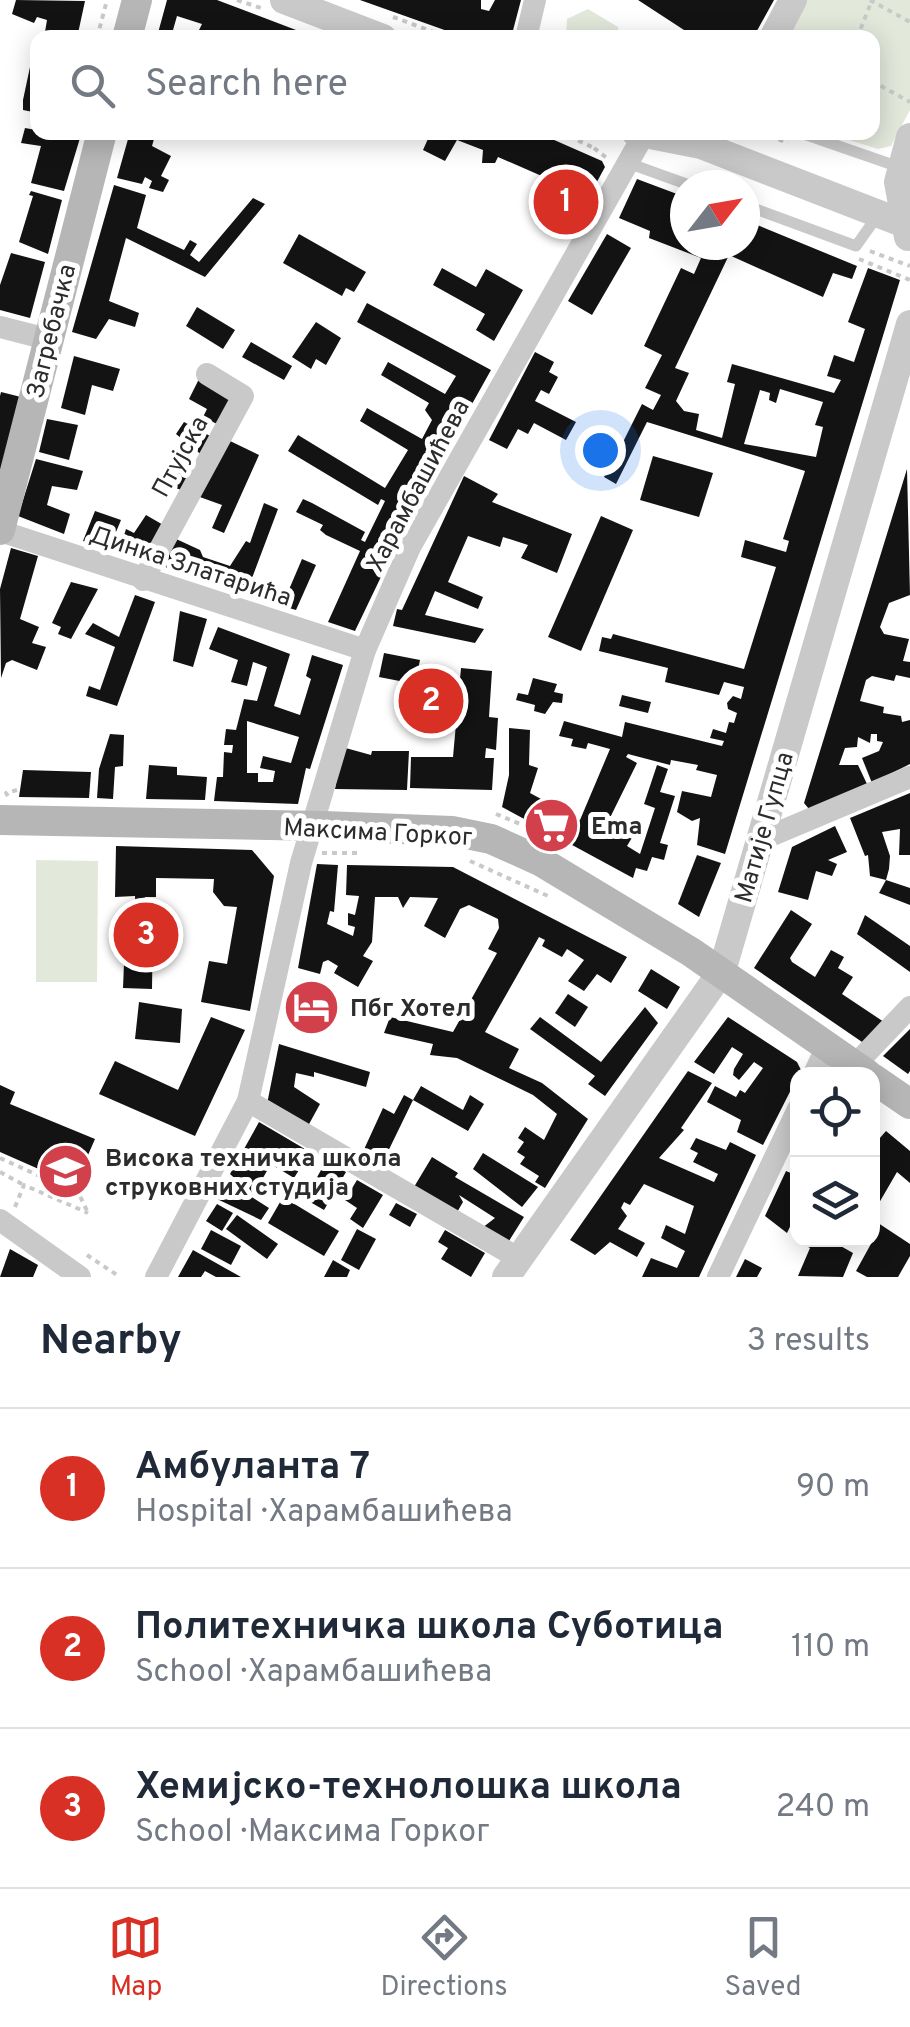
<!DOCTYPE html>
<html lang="en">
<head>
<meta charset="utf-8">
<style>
  body { margin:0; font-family:Overpass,sans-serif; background:#f6f6f7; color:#1f2937 }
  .controls { position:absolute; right:30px; bottom:30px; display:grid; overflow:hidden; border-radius:20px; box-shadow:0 5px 25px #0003 }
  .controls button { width:90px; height:90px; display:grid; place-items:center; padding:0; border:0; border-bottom:2px solid #e0e1e3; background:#fff; color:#1f2937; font:50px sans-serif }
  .compass { position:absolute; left:670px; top:170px; width:90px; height:90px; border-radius:50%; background:#fff; box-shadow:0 5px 25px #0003; rotate:59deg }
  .you { position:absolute; left:600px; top:450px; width:35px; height:35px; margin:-25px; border:8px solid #fff; border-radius:50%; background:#1a73e8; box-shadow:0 0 0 15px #1a73e833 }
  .badge { display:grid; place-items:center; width:65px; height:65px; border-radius:50%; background:#d93025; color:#fff; font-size:32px; font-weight:700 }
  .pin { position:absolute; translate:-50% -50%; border:5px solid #fff; box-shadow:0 2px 10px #0006 }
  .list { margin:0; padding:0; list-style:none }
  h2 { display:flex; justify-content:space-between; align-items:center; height:130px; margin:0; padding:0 40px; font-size:42px }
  h2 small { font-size:32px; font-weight:400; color:#747a83 }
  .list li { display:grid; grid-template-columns:65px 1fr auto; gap:30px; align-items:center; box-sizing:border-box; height:160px; padding:0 40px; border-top:2px solid #e0e1e3 }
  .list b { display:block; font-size:38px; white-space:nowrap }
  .list p { margin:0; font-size:32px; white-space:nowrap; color:#747a83 }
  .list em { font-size:32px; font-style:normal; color:#747a83 }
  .icon { flex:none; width:55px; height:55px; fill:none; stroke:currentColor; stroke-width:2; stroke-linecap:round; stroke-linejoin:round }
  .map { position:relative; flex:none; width:910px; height:1277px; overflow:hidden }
  .search { position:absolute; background:#fff; box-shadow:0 5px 25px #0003; left:30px; right:30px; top:30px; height:110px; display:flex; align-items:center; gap:25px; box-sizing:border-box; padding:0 35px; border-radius:20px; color:#747a83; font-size:38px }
  .sheet { height:610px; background:#fff }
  nav { display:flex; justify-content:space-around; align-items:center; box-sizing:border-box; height:140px; border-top:2px solid #e0e1e3; background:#fff; font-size:28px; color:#747a83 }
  nav a { display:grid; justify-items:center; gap:5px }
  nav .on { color:#d93025 }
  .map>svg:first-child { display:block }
</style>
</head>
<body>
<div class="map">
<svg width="910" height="1277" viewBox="0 0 910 1277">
  <rect width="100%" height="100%" fill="#fff"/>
  <g fill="#e2e9db">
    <path d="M806,0H910V110L891,146L878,149L827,133L872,132V38H787Z"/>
    <path d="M588,9L618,27L619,35L566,37L567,19Z"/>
    <path d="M36,860L98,861L97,982H36Z"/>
  </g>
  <g fill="#131313" fill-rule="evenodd">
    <path d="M16,0L85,1L77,38H44L47,20L37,17L34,23L12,14Z"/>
    <path d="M167,0H217L317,38H220L209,33L207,38H195L202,24L177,16L171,37L158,33Z"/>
    <path d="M360,0H481V9L489,11L495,0H521L511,38H467Z"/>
    <path d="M638,0H774L753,38H679L684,30Z"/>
    <path d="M38,56V113L23,110V100L30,67Z"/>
    <path d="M25,128L80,138L64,191L31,183L41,146L21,143Z"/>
    <path d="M130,132H156L152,146L171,156L161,176L169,180L163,192L149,188L152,181L145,177L142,184L117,178Z"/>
    <path d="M431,132H536L602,161L605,167L574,224L546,208L560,184L498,157L495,163H482L483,150L457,140L445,161L423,150Z"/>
    <path d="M637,179L685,197V245H745V220L857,266L852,279L833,273L823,297L729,255L675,368L689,373L676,401L684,411L699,414L696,430L722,438L735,384L727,382L732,364L834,393L841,380L827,376L834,355L854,362L865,329L848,322L868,268L900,280L725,854L697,845L700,818L692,821L677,812L682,791L711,797L717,775L696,770L698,765L671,760L670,765L628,754L626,757L637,763L603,832L615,839L623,825L636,831L627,846L640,854L655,808L644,804L657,765L668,769L660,792L675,796L660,843L668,845L664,860L652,857L647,871L636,868L633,878L502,807L509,775V728L530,730L529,765L538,768L530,793L580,820L610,749L588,743L586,749L571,746L573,739L559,736L564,721L622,737L625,722L722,746L724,741L710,738L713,729L726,733L729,722L734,723L737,713L728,709L727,703L733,696L741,699L744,687L724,682L719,695L665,682L668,668L599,651L602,637L611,639L613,634L744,669L776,567L741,557L745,540L786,552L789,541L783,539L805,471L647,422L616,484L604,477L615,456L604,451L612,437L623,442L642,404L653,410L661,395L645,388L662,355L644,346L681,268L694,274L701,258L649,238L650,231L619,218ZM780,389L823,402L815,425L823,427L816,457L744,444L760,390L770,393L769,400L776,403Z"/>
    <path d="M114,185L146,195L137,228L184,250L190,240L197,244L190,255L199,262L253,198L265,204L205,277L126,238L109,301L139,313L135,327L109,319L96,339L72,332Z"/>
    <path d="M31,191L62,200L48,254L19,242L33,196L29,195Z"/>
    <path d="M299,234L366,272L354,292L346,288L342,296L283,263Z"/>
    <path d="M607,234L631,248L592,315L568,301Z"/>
    <path d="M11,253L45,262L30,318L0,310V285Z"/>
    <path d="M442,268L476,287L486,269L523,290L494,341L476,330L485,314L433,285Z"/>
    <path d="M367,303L491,370L415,506L355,631L328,622L360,551L326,535L320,530L323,525L296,512L303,499L312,503L365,532L361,540L365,542L385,501L381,499L378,505L288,451L298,435L385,488L408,450L360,421L367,408L422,439L432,420L425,410L429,403L381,375L388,362L445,394L456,376L357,322Z"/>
    <path d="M197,307L235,330L223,349L186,326Z"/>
    <path d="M316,322L341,338L326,365L316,359L311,369L292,357Z"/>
    <path d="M251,342L292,366L284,380L242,357Z"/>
    <path d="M535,352L554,362L549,372L558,377L549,394L541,390L535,401L576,422L566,440L534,423L528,434L518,429L507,449L489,440Z"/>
    <path d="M74,356L120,369L113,391L92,385L85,415L61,408Z"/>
    <path d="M200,377L233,397L219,425L203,417L207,409L189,399Z"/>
    <path d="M1,392L21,397L0,472V396Z"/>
    <path d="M47,419L78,425L69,460L39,452Z"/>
    <path d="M184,422L212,437L203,456L176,434Z"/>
    <path d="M228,440L259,455L224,533L212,528L222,505L197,496Z"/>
    <path d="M653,456L713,473L699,517L640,500Z"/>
    <path d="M36,459L83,471L77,490L52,486L47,505L70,514L64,534L18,516Z"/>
    <path d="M180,462L194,470L184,491L162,483Z"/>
    <path d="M907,469L910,595L889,603L880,627L884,634L909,639L903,661L910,662V678L896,675L894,681L872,676L866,680L860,701L884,707L883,713L901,716L902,722L910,720V764L872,783L862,758L879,751L883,742L877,741V734H871L870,743L858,737L857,747L845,748L839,765H858L867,784L809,809L804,803Z"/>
    <path d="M464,476L498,494L492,502L572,534L557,573L521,558L528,545L503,537L500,547L468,536L448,582L483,597L478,609L435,591L425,615L484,629L475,643L393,626L397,609L402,610Z"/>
    <path d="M264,503L278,509L246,594L159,565L174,538L200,550L203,557L230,566L246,541L250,543Z"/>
    <path d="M95,511L121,520L109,549L83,541Z"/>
    <path d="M146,515L165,526L148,562L119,551L126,529L134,533Z"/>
    <path d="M601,516L633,530L581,651L548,637Z"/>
    <path d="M11,548L38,556L20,619L39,627L32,643L46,647L37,670L12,660L6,663L1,678L0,589Z"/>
    <path d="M302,559L316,565L296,610L282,606Z"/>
    <path d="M71,582L98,589L71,639L58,634L61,627L52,623Z"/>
    <path d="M135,595L155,602L117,706L86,696L89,686L100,690L115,647L85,634L93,623L119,637Z"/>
    <path d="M180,611L207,619L193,667L173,661Z"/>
    <path d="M218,627L290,654L274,706L300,715L311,679L306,676L312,655L343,665L310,769L306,768L298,804L214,801L217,777H223L224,752L232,753L233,745H224L226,729L236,730L244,699L257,701L267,667L253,662L247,686L231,682L238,660L209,649ZM247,721L299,737L291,763L263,756L260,768L275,771L273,782H258V773H247Z"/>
    <path d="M384,653L420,660L415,684L379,677Z"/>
    <path d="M461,668L492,671L489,717L498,718L496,750L486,748L485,758H494L492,790L410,788L411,757H453Z"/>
    <path d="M533,678L557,684L554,692L563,694L562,703L553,702L545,714L534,711L535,705L516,700L518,693L528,695Z"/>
    <path d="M622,695L651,702L648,713L619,706Z"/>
    <path d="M110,734L124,735L123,766L115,767L113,799L97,798L99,769Z"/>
    <path d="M342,747L371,755L372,751H409L407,790L335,789Z"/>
    <path d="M149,765L177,767V775L207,777L205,800L146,799Z"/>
    <path d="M23,770L91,772L89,798L19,797Z"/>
    <path d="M910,793V855H899L900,829L882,832L890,856L889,869L886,880L870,876L868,855L865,856L850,818Z"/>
    <path d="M835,826L847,852L828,860L837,864L832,876L816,871L808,900L778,892L792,847Z"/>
    <path d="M116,846L252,850L274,876L250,1011L201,1002L209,961L227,964L237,907L224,906L213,892L214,879L156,878V897H145L144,915H153L152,989L123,988L126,915L136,916L135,896L115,897Z"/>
    <path d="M697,855L721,863L699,917L678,904Z"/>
    <path d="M317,864L338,865L334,912L330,911L327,924L353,936L355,927L348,925V913L355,915L359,896L346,895L347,865L453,867L627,957L611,983L597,974L584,991L568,981L584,960L567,949L562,957L542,946L545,940L539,937L485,1032L519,1049L509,1068L542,1083L588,1119L545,1188L535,1182L539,1176L520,1164L525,1157L517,1152L524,1142L518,1138L525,1127L544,1140L557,1114L533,1095L457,1058L430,1055L433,1044L384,1033L390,1017L453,1032L497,953L488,949L499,928L498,919L469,905L460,909L445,938L424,926L438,898L410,897L403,908L398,897H375L372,942L363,956L373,961L358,987L334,973L338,966L328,960L323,962L320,974L298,968Z"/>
    <path d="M886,880L910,888V905L879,893Z"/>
    <path d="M791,910L812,924L790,958L792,962L815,977L831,950L844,957L838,968L853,977L842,994L884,1022L865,1044L754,968Z"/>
    <path d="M865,915L910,946V972L857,934Z"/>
    <path d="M651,969L680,987L667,1009L638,991Z"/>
    <path d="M294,988L334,1005L328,1023L288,1008Z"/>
    <path d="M568,994L588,1007L575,1027L555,1013Z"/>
    <path d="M139,1002L182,1009L180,1043L135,1039Z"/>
    <path d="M645,1007L658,1023L605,1096L588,1084L595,1076L530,1029L540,1017L601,1062Z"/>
    <path d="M211,1017L245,1030L195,1136L99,1094L115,1061L178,1090Z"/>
    <path d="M728,1017L797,1062L801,1070L763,1145L737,1132L741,1120L707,1102L715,1086L736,1097L740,1090L745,1093L763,1068L754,1062L739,1080L733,1075L734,1069L743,1054L732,1047L714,1074L694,1062Z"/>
    <path d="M910,1029V1071L908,1074L883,1056Z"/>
    <path d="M279,1044L370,1072L366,1087L314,1072V1077L296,1073L294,1087L320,1104L308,1126L267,1104Z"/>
    <path d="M688,1071L712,1083L681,1128L684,1130L659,1158L714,1182L718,1174L693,1162L698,1153L690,1149L696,1138L726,1150L730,1142L756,1155L699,1277H642L651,1258L677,1268L685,1251L661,1238L666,1225L685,1234L694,1206L644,1184L630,1205L624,1202L621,1208L627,1216L618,1229L645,1243L637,1257L610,1242L595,1255L570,1240Z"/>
    <path d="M0,1085L15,1092L10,1104L95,1139L75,1185L0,1152Z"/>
    <path d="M421,1086L463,1110L470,1095L484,1104L468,1131L413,1100Z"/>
    <path d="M404,1095L413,1100L380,1168L361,1156L383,1108L394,1114Z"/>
    <path d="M259,1122L310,1152L294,1178L271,1164L253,1195L230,1174Z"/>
    <path d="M886,1131L910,1151V1183L897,1172L872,1215V1147Z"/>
    <path d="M483,1153L538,1187L522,1207L473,1169Z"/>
    <path d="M432,1157L458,1173L455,1177L524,1217L507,1244L482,1228L495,1218L459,1195L463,1202L456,1214L414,1187Z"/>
    <path d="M326,1161L346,1172L324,1210L305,1199Z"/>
    <path d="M786,1171L798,1176V1210L787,1233L765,1216Z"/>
    <path d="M357,1180L383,1195L363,1228L350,1219L357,1208L345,1200Z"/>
    <path d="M228,1182L269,1208L261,1220L217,1199Z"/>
    <path d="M283,1197L339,1231L324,1256L268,1223Z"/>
    <path d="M396,1203L417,1214L410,1227L389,1215Z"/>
    <path d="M217,1204L233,1213L222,1231L206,1221Z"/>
    <path d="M237,1215L278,1244L267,1259L226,1229Z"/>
    <path d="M872,1219L910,1244V1256L898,1277H867L856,1271L872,1242L867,1240H872Z"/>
    <path d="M357,1229L376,1239L359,1270L341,1260Z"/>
    <path d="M211,1230L241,1246L231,1265L201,1249Z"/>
    <path d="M445,1230L485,1253L471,1277L441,1259L448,1248L438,1242Z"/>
    <path d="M796,1240H830L853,1253L843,1277L798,1276L810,1248Z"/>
    <path d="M10,1249L38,1265L33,1277H0Z"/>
    <path d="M193,1250L241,1277H216L205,1271L201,1277H178Z"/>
    <path d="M745,1259L762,1268L757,1277H736Z"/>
    <path d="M333,1260L350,1270L347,1277H324Z"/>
  </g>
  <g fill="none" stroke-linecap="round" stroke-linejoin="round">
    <g stroke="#c9c9c9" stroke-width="4" stroke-dasharray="5 5" stroke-linecap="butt">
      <path d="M237,0L264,9"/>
      <path d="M870,0L910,22"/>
      <path d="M393,17L450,38"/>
      <path d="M403,32L418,38"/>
      <path d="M97,38L107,0"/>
      <path d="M857,38L872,0"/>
      <path d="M872,81L910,102"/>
      <path d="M560,132L592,147"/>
      <path d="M595,132L613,140"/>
      <path d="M760,132L788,143"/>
      <path d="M594,148L608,159"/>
      <path d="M870,251L910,266"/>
      <path d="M859,259L910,280"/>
      <path d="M8,796L6,793L17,790"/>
      <path d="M496,814L520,824"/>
      <path d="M322,853H358"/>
      <path d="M470,861L548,896"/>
      <path d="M0,1158L79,1194L88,1213"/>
      <path d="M0,1172L24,1185"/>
      <path d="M15,1207L24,1185L88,1213"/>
      <path d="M87,1255L120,1277"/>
    </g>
    <g stroke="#c9c9c9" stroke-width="11">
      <path d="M798,132L899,167"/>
      <path d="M628,163L689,185"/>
      <path d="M745,205L856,246L878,215"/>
    </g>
    <g stroke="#c9c9c9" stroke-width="22">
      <path d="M526,38L535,0"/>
      <path d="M0,327L47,339"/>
      <path d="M0,531L365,650"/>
      <path d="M143,580L243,396L207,374"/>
      <path d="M758,841L910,777"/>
      <path d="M854,1066L910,1007"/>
      <path d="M814,1074L827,1046"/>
      <path d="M248,1101L518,1258"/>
      <path d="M0,1220L80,1277"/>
      <path d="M156,1277L248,1101L301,863L365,650L410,547L643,136"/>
      <path d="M718,1277L798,1109"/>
    </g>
    <g stroke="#c9c9c9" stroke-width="28">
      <path d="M284,0L383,38"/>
      <path d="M773,38L793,0"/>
      <path d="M635,132L701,145L910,226"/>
      <path d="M908,237L898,182L910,137"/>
      <path d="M506,1277L722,971L910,324"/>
    </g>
    <g stroke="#b6b6b6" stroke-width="30">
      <path d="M127,38L137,0"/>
      <path d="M0,530L102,132"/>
      <path d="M0,820L324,826L452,831L491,839L540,861L691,952L867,1074"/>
      <path d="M872,1078L910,1104"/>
    </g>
  </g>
  <defs>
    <symbol id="supermarket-disc" viewBox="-11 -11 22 22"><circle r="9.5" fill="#d2404b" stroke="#fff"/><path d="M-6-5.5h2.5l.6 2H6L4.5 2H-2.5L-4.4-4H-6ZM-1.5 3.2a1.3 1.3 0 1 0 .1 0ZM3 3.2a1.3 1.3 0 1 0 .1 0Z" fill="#fff"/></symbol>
    <symbol id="hotel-disc" viewBox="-11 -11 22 22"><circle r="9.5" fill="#d2404b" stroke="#fff"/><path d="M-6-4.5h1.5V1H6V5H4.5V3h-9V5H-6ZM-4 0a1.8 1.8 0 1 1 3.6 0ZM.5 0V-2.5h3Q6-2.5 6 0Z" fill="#fff"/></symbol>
    <symbol id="school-disc" viewBox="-11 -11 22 22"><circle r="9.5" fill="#d2404b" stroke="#fff"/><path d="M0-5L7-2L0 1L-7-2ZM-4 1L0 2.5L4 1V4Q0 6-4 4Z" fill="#fff"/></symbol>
  </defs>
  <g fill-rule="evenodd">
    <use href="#supermarket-disc" x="520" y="794" width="63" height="63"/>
    <use href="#hotel-disc" x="280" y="976" width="63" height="63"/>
    <use href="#school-disc" x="34" y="1140" width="63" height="63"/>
  </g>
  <g text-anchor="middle" stroke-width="10" stroke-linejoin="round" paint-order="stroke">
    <g font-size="25" fill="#2c2c2c" stroke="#fff">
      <text transform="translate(50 331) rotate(-76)" y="9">Загребачка</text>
      <text transform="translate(179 456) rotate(-61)" y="9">Птујска</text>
      <text transform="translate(417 485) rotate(-62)" y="9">Харамбашићева</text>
      <text transform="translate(191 565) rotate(18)" y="9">Динка Златарића</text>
      <text transform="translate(763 827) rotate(-74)" y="9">Матије Гупца</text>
      <text transform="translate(378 831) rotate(3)" y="9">Максима Горког</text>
    </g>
    <g font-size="25" font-weight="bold" fill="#2c2c2c" stroke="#fff" text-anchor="start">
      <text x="591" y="834">Ema</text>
      <text x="350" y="1016">Пбг Хотел</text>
      <text x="105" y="1166">Висока техничка школа<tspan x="105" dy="29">струковних студија</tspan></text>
    </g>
  </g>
</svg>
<div class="controls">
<button><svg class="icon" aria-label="locate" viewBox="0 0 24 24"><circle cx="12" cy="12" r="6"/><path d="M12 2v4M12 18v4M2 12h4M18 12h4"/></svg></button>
<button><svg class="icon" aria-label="layers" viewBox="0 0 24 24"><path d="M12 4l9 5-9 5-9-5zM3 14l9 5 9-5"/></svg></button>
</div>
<svg class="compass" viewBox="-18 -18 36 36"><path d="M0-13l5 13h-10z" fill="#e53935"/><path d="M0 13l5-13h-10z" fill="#747a83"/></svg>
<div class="you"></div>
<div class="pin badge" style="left:566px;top:202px">1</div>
<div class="pin badge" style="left:431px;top:701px">2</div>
<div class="pin badge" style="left:146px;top:935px">3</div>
<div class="search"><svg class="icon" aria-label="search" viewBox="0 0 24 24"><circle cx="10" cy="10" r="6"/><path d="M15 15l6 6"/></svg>Search here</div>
</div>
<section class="sheet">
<h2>Nearby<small>3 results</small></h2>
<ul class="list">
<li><span class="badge">1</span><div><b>Амбуланта 7</b><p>Hospital · Харамбашићева</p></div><em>90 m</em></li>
<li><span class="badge">2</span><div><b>Политехничка школа Суботица</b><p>School · Харамбашићева</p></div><em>110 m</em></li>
<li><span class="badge">3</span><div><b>Хемијско-технолошка школа</b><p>School · Максима Горког</p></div><em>240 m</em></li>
</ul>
</section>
<nav>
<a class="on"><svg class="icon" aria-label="map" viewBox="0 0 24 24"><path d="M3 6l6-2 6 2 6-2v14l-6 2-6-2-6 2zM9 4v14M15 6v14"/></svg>Map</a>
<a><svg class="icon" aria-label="directions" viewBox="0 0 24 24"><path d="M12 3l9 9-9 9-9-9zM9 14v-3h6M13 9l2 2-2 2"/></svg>Directions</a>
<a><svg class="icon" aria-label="saved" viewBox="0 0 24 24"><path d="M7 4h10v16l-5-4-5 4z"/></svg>Saved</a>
</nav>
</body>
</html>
